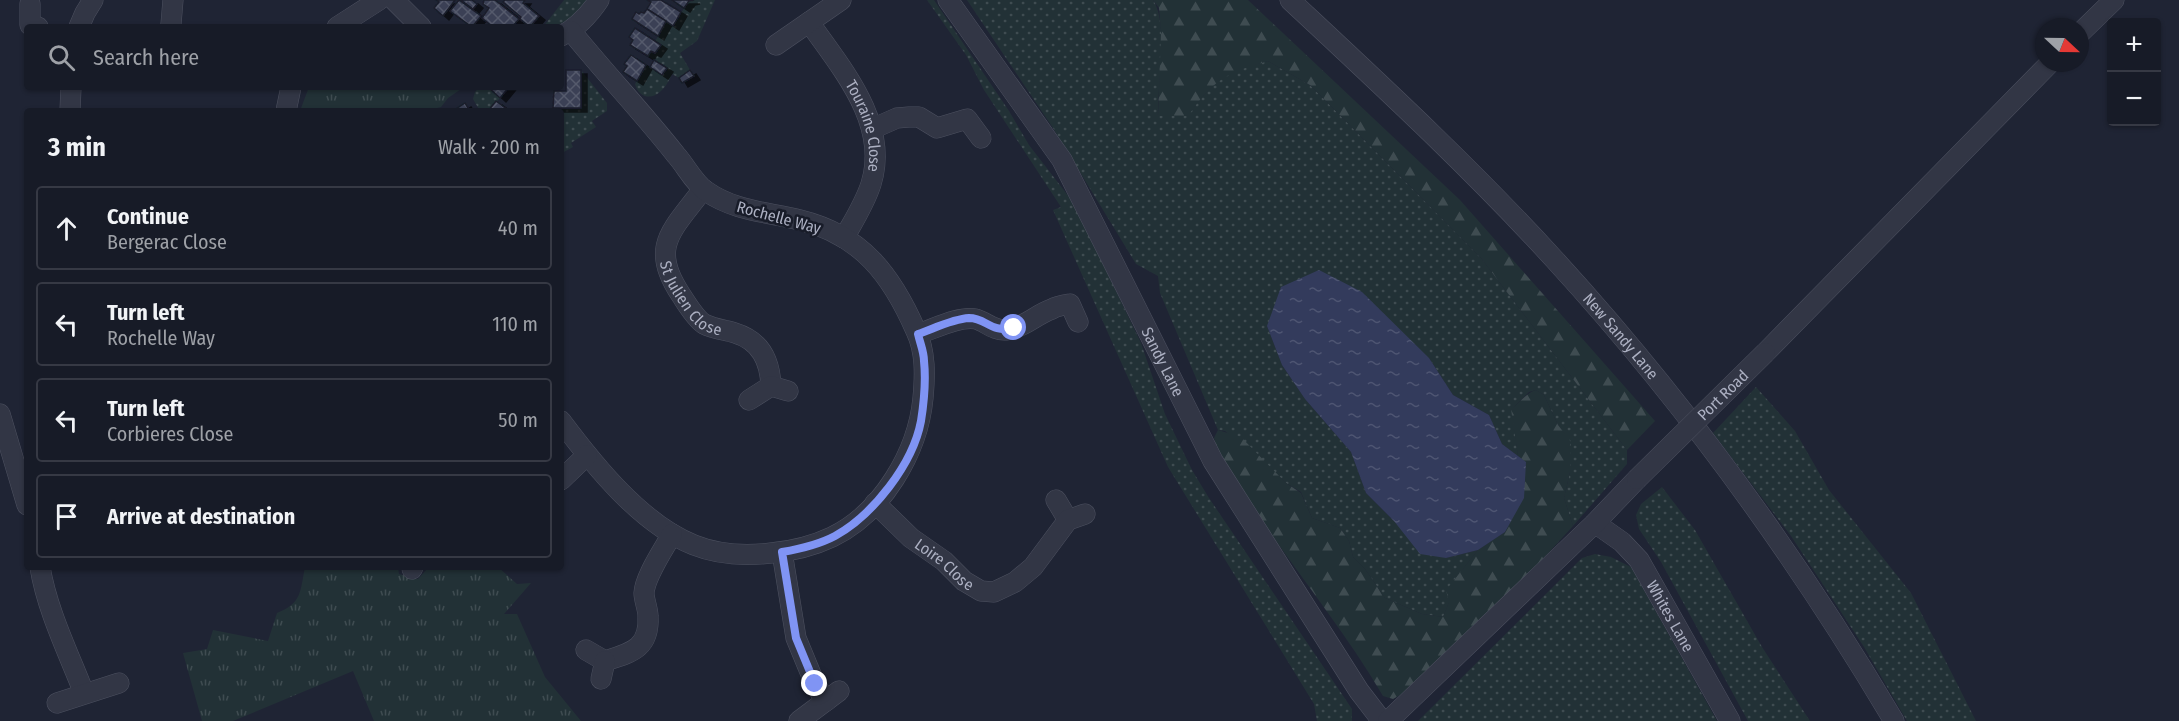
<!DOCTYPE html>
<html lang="en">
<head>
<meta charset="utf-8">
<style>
  body { margin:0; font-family:"Fira Sans Condensed",sans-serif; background:#242833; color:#f1f3f6 }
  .controls { position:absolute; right:18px; top:18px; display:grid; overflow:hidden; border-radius:6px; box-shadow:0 2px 4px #0004 }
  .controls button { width:54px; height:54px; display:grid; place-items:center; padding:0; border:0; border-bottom:2px solid #363944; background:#171b27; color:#f1f3f6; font:30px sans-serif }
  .compass { position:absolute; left:2035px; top:18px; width:54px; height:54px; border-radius:50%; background:#171b27; box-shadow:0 2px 4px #0004; rotate:112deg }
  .stop { position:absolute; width:18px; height:18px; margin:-14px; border:4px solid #8094f4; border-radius:50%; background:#fff }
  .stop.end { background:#8094f4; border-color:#fff; box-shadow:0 2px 6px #0008 }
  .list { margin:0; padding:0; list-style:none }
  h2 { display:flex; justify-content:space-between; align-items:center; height:78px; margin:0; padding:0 24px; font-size:26px }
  h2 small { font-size:20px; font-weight:400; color:#9ea1a7 }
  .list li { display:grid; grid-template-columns:39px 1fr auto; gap:18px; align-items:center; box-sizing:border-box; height:84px; margin:0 12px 12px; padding:0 12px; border:2px solid #363944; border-radius:6px }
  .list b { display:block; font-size:22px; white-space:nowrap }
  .list p { margin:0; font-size:20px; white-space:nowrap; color:#9ea1a7 }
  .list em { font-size:20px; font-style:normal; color:#9ea1a7 }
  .icon { flex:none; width:33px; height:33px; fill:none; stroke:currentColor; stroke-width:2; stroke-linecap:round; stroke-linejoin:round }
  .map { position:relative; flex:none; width:2179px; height:721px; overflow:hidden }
  .search { position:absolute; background:#171b27; box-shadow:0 2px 4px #0004; left:24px; top:24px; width:540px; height:66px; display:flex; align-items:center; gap:15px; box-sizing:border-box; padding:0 21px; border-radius:6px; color:#9ea1a7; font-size:22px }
  .panel { position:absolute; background:#171b27; box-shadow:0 2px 4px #0004; left:24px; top:108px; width:540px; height:462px; border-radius:6px }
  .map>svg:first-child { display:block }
</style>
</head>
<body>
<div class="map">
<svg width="2179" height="721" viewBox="0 0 2179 721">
  <defs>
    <pattern id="grass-dots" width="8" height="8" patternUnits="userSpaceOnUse" patternTransform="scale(1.5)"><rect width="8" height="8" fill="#223136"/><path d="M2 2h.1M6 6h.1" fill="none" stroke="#3f4c51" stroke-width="1.8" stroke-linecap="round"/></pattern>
    <pattern id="forest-firs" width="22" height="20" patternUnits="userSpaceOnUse" patternTransform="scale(1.5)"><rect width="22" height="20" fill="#223136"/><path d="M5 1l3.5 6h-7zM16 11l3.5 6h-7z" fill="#3f4c51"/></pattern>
    <pattern id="park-tufts" width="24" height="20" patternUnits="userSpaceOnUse" patternTransform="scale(1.5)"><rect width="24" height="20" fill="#223136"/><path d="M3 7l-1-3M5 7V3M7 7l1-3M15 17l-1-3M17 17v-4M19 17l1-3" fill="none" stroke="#3f4c51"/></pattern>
    <pattern id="water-ripples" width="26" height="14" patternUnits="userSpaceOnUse" patternTransform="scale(1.5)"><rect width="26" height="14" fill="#333b5c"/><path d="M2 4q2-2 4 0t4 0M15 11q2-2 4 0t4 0" fill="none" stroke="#4e5572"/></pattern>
    <pattern id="building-cross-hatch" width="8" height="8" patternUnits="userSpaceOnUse" patternTransform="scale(1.5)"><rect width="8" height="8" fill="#3b4155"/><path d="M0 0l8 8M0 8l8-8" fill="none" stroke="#555a6c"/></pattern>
    <filter id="shadow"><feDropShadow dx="6" dy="4" stdDeviation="0" flood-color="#0009"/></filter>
  </defs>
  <rect width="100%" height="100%" fill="#1f2434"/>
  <g fill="url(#grass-dots)">
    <path d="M564,0H587C575,16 563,27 543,27Z"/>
    <path d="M694,0H715L697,41L680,53L690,70L679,78L672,74C669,80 666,87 661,91C651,101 638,97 635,84L646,65L662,75L666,68L648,56L651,51L655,53L661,45L655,41L663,29L661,28L666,21L673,25L689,1Z"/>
    <path d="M927,0H934L1009,111L1029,145L1073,202L1141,343L1165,414L1192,470L1209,498L1352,709V721H1317L1314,704L1168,467L1053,210L1061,207L984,90L966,55Z"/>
    <path d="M967,0H1153C1169,23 1157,86 1158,116L1188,115C1201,98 1215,79 1236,70C1246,66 1258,64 1268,61L1310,85L1481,258L1627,450V464L1573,526L1564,498L1570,472V442L1558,425L1544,395L1536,390L1529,392L1512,409L1518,456L1502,444L1489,415L1453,395L1429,358L1267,326L1282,365L1305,399L1351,452L1366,493L1394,521L1446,558L1478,550L1463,569L1443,617L1422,614L1385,598L1365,569L1353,557L1349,541L1340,528L1312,518L1301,492L1286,483L1265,463L1225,431L1218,430L1160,293L1158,276L1136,264L1053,128Z"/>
    <path d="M581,70L607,103V111L592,121L596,127L571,143L573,147L562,153L561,111H549L553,108H581Z"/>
    <path d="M479,87H488L500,98L488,111H480L473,99L475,92Z"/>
    <path d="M1756,387L1795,431L1829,490L1911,593L1976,721H1907L1864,647L1791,536L1713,433Z"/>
    <path d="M1662,487L1695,530L1762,647L1810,721H1748L1661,562L1639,529L1636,515L1641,504Z"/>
    <path d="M1595,554L1611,557L1631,567L1717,721H1418L1582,558Z"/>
  </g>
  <g fill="url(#forest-firs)">
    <path d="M1153,0H1248L1460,200L1655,421L1627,450L1481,258L1310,85L1268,61C1226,73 1214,79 1188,116H1158L1161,33L1159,8Z"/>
    <path d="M1536,390L1544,395L1558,425L1571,442L1570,472L1564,498L1573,526L1530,573L1409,690L1393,699L1383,696C1346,633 1300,577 1260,518C1242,492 1222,468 1214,438L1218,430L1241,437L1286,483L1301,493L1312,518L1340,528L1349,541L1353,557L1365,569L1385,598L1422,614L1443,617L1449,602L1446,590L1478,550L1505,532L1526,463L1518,456L1511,409C1520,403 1526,393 1536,390Z"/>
  </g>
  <g fill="url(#park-tufts)">
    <path d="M309,87H464L448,98L441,107L425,111H300Z"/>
    <path d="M305,567H398L399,574L418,579L429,567H498L517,584L531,583L504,614H517L545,677L581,721H374L353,671L233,721H202L183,653L207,649L213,630L268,641L277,613C302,603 300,592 305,567Z"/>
  </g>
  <path fill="url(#water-ripples)" d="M1319,270L1362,292L1429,358L1453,395L1489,415L1502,444L1526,462L1524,498L1505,532L1478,550L1446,558L1420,554L1394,521L1366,493L1351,452L1305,399L1282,365L1267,326L1281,287Z"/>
  <g fill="url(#building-cross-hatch)" stroke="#1a1e2b" stroke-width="1.5" filter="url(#shadow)">
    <path d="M436,0H455L443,16L434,8L439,2Z"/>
    <path d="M459,0L481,16L472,27L450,11Z"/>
    <path d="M461,0H472L477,4L473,9Z"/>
    <path d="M484,0H495L519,19L512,27L501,25L493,27L482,18L489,8L483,4Z"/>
    <path d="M505,0H525L523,3L539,16L530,27L520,19L521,17L503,2Z"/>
    <path d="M647,0H661L681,12L673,26L647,9L651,2Z"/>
    <path d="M672,0H694L689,1L684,8Z"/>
    <path d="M647,9L666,21L658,36L632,19L636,12L639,14L641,12L644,13Z"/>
    <path d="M635,28L661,45L655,53L651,51L648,56L630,45L633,40L629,37Z"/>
    <path d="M631,55L646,65L637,81L623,72L627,66L624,64Z"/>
    <path d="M654,60L667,68L662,75L650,67Z"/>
    <path d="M566,70H581V108H553L554,91H566Z"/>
    <path d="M690,70L694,76L682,83L679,78Z"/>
    <path d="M488,87H509L500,98Z"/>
    <path d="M496,101L509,111H488Z"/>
    <path d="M465,103L470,111H453Z"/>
  </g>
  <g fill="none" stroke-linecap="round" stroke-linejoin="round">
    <defs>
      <g id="minor">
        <path d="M394,0L421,27"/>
        <path id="s1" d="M948,0L1062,160L1213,461L1359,691L1382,721"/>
        <path id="s2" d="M1290,0C1380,84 1471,168 1554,259C1684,401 1796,556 1894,721"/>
        <path d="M30,4V25L38,27"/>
        <path id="s3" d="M809,22C841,68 890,123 871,184C865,203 854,220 844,238"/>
        <path d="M171,24L173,0"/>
        <path d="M79,27L85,13L93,0"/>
        <path d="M337,27L379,0"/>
        <path d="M2080,33L2114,0"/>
        <path d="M561,36C576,28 589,15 599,0"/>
        <path d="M776,45L841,0"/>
        <path d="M70,111L71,87"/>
        <path d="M286,111L291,87"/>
        <path d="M872,129L897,118L909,117H919L937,128L967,119L981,138"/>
        <path id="s4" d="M703,189C673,230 648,246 681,295C687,304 695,318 704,324C714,329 725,330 735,333C761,341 770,361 771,386"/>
        <path d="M918,334C934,329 958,316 976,319C986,322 994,331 1006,330C1024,328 1035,315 1052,309C1057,306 1064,305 1070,304L1078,322"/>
        <path d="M1765,353L2050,63"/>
        <path d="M749,400L771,386L788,391"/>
        <path d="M0,414L27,505"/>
        <path d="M561,421C594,465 641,524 694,545C719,555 745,556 771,553C792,551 813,546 832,537C882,513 918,452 923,398C925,376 926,352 916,331C892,276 862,235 800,220C768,212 734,211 706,191C694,183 686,166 676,155C642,112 605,73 571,31"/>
        <path d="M561,480L587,455"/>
        <path d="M1056,500L1068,520"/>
        <path id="s5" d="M875,503L911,538L944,561L964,581L981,591L994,592L1015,582L1033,567L1068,520L1085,514"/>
        <path id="s6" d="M1595,523L1622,542L1639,560L1730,721"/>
        <path d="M782,552L796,638L815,684L826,701"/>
        <path d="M40,567C47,610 68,652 84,693"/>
        <path d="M412,569L413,567"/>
        <path d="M586,650L605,661C630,653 650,649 648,616C648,609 644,600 644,593C645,576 664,549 672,534"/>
        <path d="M601,679L605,661"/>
        <path d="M57,703L119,683"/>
        <path d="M799,721L839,691"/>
        <path d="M1388,721L1595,523L1637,479"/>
      </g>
    </defs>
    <use href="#minor" stroke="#4d5160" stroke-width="21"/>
    <use href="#minor" stroke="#323645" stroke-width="20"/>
    <defs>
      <g id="minor-bridge">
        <path id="s7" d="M1637,479L1765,353"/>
      </g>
    </defs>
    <use href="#minor-bridge" stroke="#4d5160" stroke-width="21" stroke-linecap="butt"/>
    <use href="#minor-bridge" stroke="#323645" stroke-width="20"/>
  </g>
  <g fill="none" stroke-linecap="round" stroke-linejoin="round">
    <path stroke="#8094f4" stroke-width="8" d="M815,684L796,638L782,552C800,549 818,545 835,536C873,515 913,464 921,421C924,402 926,380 924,361C924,352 920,343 918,334C933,329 952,319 969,318C987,318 989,333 1014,328"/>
  </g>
  <g text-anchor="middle" stroke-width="5" stroke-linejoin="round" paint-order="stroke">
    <g font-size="16" fill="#acb0c2" stroke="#181c29">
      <text dy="6" stroke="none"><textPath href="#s3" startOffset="120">Touraine Close</textPath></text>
      <text transform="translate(779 217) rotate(15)" y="6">Rochelle Way</text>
      <text dy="6" stroke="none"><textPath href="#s4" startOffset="130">St Julien Close</textPath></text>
      <text dy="6" stroke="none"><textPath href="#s2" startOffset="472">New Sandy Lane</textPath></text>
      <text dy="6" stroke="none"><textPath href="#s1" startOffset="422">Sandy Lane</textPath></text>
      <text dy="6" stroke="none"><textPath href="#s7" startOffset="120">Port Road</textPath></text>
      <text dy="6" stroke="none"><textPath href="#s5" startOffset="93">Loire Close</textPath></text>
      <text dy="6" stroke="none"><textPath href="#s6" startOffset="122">Whites Lane</textPath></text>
    </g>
  </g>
</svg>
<div class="controls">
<button>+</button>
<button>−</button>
</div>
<svg class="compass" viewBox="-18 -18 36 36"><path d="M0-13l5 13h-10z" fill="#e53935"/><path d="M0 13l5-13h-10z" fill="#9ea1a7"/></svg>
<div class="stop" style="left:1014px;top:328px"></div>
<div class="stop end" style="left:815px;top:684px"></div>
<div class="search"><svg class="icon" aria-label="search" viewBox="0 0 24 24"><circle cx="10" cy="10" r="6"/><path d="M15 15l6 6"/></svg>Search here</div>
<section class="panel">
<h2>3 min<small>Walk · 200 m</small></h2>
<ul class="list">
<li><svg class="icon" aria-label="ahead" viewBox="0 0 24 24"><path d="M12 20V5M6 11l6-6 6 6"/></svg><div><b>Continue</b><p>Bergerac Close</p></div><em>40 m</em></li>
<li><svg class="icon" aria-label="left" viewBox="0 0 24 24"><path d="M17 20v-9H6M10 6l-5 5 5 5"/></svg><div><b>Turn left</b><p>Rochelle Way</p></div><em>110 m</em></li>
<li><svg class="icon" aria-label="left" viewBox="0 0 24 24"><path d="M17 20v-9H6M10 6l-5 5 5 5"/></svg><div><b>Turn left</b><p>Corbieres Close</p></div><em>50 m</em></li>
<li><svg class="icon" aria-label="arrive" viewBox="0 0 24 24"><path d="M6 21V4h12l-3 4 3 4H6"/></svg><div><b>Arrive at destination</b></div></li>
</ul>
</section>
</div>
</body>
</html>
